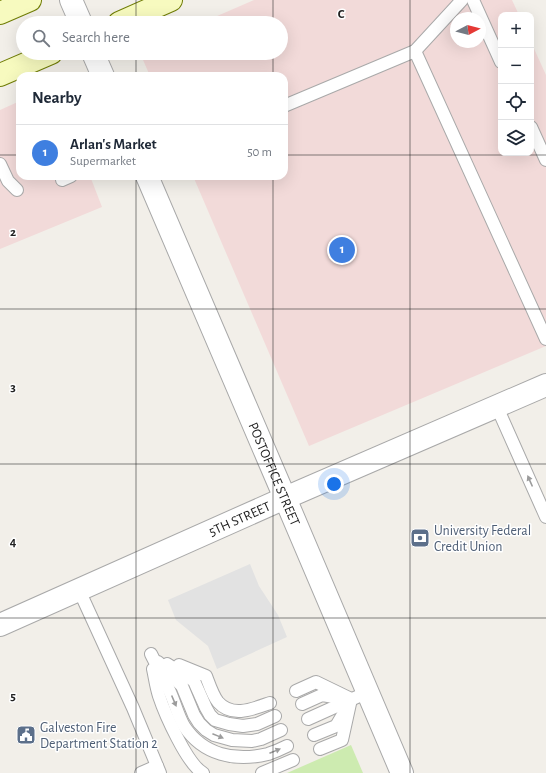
<!DOCTYPE html>
<html lang="en">
<head>
<meta charset="utf-8">
<style>
  body { margin:0; font-family:"Alegreya Sans",sans-serif; background:#f6f6f7; color:#1f2937 }
  .controls { position:absolute; right:12px; top:12px; display:grid; overflow:hidden; border-radius:8px; box-shadow:0 4px 16px #0002 }
  .controls button { width:36px; height:36px; display:grid; place-items:center; padding:0; border:0; border-bottom:1px solid #e0e1e3; background:#fff; color:#1f2937; font:20px sans-serif }
  .compass { position:absolute; left:450px; top:12px; width:36px; height:36px; border-radius:50%; background:#fff; box-shadow:0 4px 16px #0002; rotate:83deg }
  .you { position:absolute; left:334px; top:484px; width:14px; height:14px; margin:-10px; border:3px solid #fff; border-radius:50%; background:#1a73e8; box-shadow:0 0 0 6px #1a73e833 }
  .badge { display:grid; place-items:center; width:26px; height:26px; border-radius:50%; background:#d40000; color:#fff; font-size:13px; font-weight:700 }
  .pin { position:absolute; translate:-50% -50%; border:2px solid #fff; box-shadow:0 1px 4px #0006 }
  .list { margin:0; padding:0; list-style:none }
  h2 { display:flex; justify-content:space-between; align-items:center; height:52px; margin:0; padding:0 16px; font-size:17px }
  h2 small { font-size:13px; font-weight:400; color:#747a83 }
  .list li { display:grid; grid-template-columns:26px 1fr auto; gap:12px; align-items:center; box-sizing:border-box; height:56px; padding:0 16px; border-top:1px solid #e0e1e3 }
  .list b { display:block; font-size:15px; white-space:nowrap }
  .list p { margin:0; font-size:13px; white-space:nowrap; color:#747a83 }
  .list em { font-size:13px; font-style:normal; color:#747a83 }
  .icon { flex:none; width:22px; height:22px; fill:none; stroke:currentColor; stroke-width:2; stroke-linecap:round; stroke-linejoin:round }
  .map { position:relative; flex:none; width:546px; height:773px; overflow:hidden }
  .search { position:absolute; background:#fff; box-shadow:0 4px 16px #0002; left:16px; top:16px; width:272px; height:44px; display:flex; align-items:center; gap:10px; box-sizing:border-box; padding:0 14px; border-radius:22px; color:#747a83; font-size:15px }
  .panel { position:absolute; background:#fff; box-shadow:0 4px 16px #0002; left:16px; top:72px; width:272px; height:108px; border-radius:12px }
  .map>svg:first-child { display:block }
</style>
</head>
<body>
<div class="map">
<svg width="546" height="773" viewBox="0 0 546 773">
  <rect width="100%" height="100%" fill="#f2efe9"/>
  <g fill="#f2dad9" fill-rule="evenodd">
    <path d="M254,0H512L519,15H501V153H531V42L546,75V346L309,446L193,176H284V76H150L140,53H281V23H201ZM456,18H480V42H456Z"/>
    <path d="M20,101V176H90L102,207L0,249V110Z"/>
  </g>
  <path fill="#cdebb0" d="M351,745L363,773H287Z"/>
  <path fill="#e2e2e2" d="M250,564L259,586L278,615L287,637L217,669L208,646L176,620L168,600Z"/>
  <g fill="none" stroke-linecap="round" stroke-linejoin="round">
    <defs>
      <g id="lane">
        <path d="M473,0L501,62"/>
        <path d="M415,51L546,339"/>
        <path d="M284,106L415,51L462,0"/>
        <path d="M531,127L546,160"/>
        <path d="M0,164L8,181L17,190"/>
        <path d="M62,180L71,176"/>
        <path d="M497,407L546,517"/>
        <path d="M79,590L133,708L160,773"/>
        <path d="M151,654C157,666 164,679 170,692C175,703 178,716 184,726C203,755 235,762 268,754C274,752 281,749 287,746"/>
        <path d="M158,662L182,686L194,715L199,723L206,730L214,735L232,740L252,741L261,739L281,730"/>
        <path d="M167,664L194,681L206,708L210,715L215,720L229,724L243,726L257,724L275,716"/>
        <path d="M179,665L206,676C209,684 213,696 218,702C232,718 253,709 270,703"/>
        <path d="M153,669C155,678 156,687 159,696C165,714 187,764 203,773"/>
        <path d="M296,691L316,682L351,699"/>
        <path d="M302,704L322,695L340,698"/>
        <path d="M308,719L368,692"/>
        <path d="M314,735L336,726L345,711"/>
        <path d="M320,749L342,740L351,699"/>
        <path d="M141,773L157,766"/>
        <path d="M262,773L293,760"/>
      </g>
      <g id="street">
        <path d="M71,0L81,23"/>
        <path d="M93,53L103,76"/>
        <path id="s1" d="M147,176L285,498L402,773"/>
        <path id="s2" d="M0,625L285,498L546,385"/>
      </g>
      <g id="secondary">
        <path d="M0,13L30,0"/>
        <path d="M119,23L171,0"/>
        <path d="M0,75L51,53"/>
      </g>
    </defs>
    <use href="#lane" stroke="#a9a9a9" stroke-width="14"/>
    <use href="#street" stroke="#a9a9a9" stroke-width="24"/>
    <use href="#secondary" stroke="#707d05" stroke-width="24"/>
    <use href="#lane" stroke="#fff" stroke-width="12"/>
    <use href="#street" stroke="#fff" stroke-width="22"/>
    <use href="#secondary" stroke="#f7fabf" stroke-width="22"/>
  </g>
  <defs><path id="oneway-solid" d="M-6-.8H1V-3.2L6.5 0L1 3.2V.8H-6Z"/></defs>
  <g fill="#9c9c9c">
    <use href="#oneway-solid" transform="translate(530 481) rotate(-114)"/>
    <use href="#oneway-solid" transform="translate(174 701) rotate(67)"/>
    <use href="#oneway-solid" transform="translate(218 736) rotate(22)"/>
    <use href="#oneway-solid" transform="translate(275 751) rotate(-22)"/>
  </g>
  <path fill="none" stroke="#222" stroke-width="1" stroke-opacity="0.55" d="M136,0V23M273,0V23M410,0V773M136,53V76M273,53V76M0,155H20M284,155H546M136,176V773M273,176V773M0,309H546M0,464H546M0,618H546"/>
  <defs>
    <symbol id="bank-square" viewBox="-11 -11 22 22"><rect x="-9" y="-9" width="18" height="18" rx="4" fill="#5c6f8a" stroke="#fff"/><path d="M-6-4H6V4H-6ZM0-2.3a2.3 2.3 0 1 0 0 4.6a2.3 2.3 0 1 0 0-4.6Z" fill="#fff"/></symbol>
    <symbol id="civic-square" viewBox="-11 -11 22 22"><rect x="-9" y="-9" width="18" height="18" rx="4" fill="#5c6f8a" stroke="#fff"/><path d="M-.6-6.5H3V-4.5H.6V-3L4-1V1h2V6H-6V1h2V-1L-.6-3ZM-1.2 2.5V6h2.4V2.5Z" fill="#fff"/></symbol>
  </defs>
  <g fill-rule="evenodd">
    <use href="#bank-square" x="409" y="527" width="22" height="22"/>
    <use href="#civic-square" x="15" y="724" width="22" height="22"/>
  </g>
  <g text-anchor="middle" stroke-width="3" stroke-linejoin="round" paint-order="stroke">
    <g font-size="14" fill="#222" stroke="#fff">
      <text dy="5" stroke="none"><textPath href="#s1" startOffset="324">POSTOFFICE STREET</textPath></text>
      <text dy="5" stroke="none"><textPath href="#s2" startOffset="262">5TH STREET</textPath></text>
    </g>
    <g font-size="14" fill="#4e5e75" stroke="#fff" text-anchor="start">
      <text x="434" y="535">University Federal<tspan x="434" dy="16">Credit Union</tspan></text>
      <text x="40" y="732">Galveston Fire<tspan x="40" dy="16">Department Station 2</tspan></text>
    </g>
  </g>
  <g font-size="13" text-anchor="middle" font-weight="bold" fill="#222" stroke="#fff" stroke-width="3" stroke-linejoin="round" paint-order="stroke">
    <text x="341" y="18">C</text>
    <text x="13" y="236">2</text>
    <text x="13" y="391">3</text>
    <text x="13" y="546">4</text>
    <text x="13" y="700">5</text>
  </g>
</svg>
<div class="controls">
<button>+</button>
<button>−</button>
<button><svg class="icon" aria-label="locate" viewBox="0 0 24 24"><circle cx="12" cy="12" r="6"/><path d="M12 2v4M12 18v4M2 12h4M18 12h4"/></svg></button>
<button><svg class="icon" aria-label="layers" viewBox="0 0 24 24"><path d="M12 4l9 5-9 5-9-5zM3 14l9 5 9-5"/></svg></button>
</div>
<svg class="compass" viewBox="-18 -18 36 36"><path d="M0-13l5 13h-10z" fill="#e53935"/><path d="M0 13l5-13h-10z" fill="#747a83"/></svg>
<div class="you"></div>
<div class="pin badge" style="left:342px;top:250px;background:#3f7fe0">1</div>
<div class="search"><svg class="icon" aria-label="search" viewBox="0 0 24 24"><circle cx="10" cy="10" r="6"/><path d="M15 15l6 6"/></svg>Search here</div>
<section class="panel">
<h2>Nearby<small></small></h2>
<ul class="list">
<li><span class="badge" style="background:#3f7fe0">1</span><div><b>Arlan's Market</b><p>Supermarket</p></div><em>50 m</em></li>
</ul>
</section>
</div>
</body>
</html>
